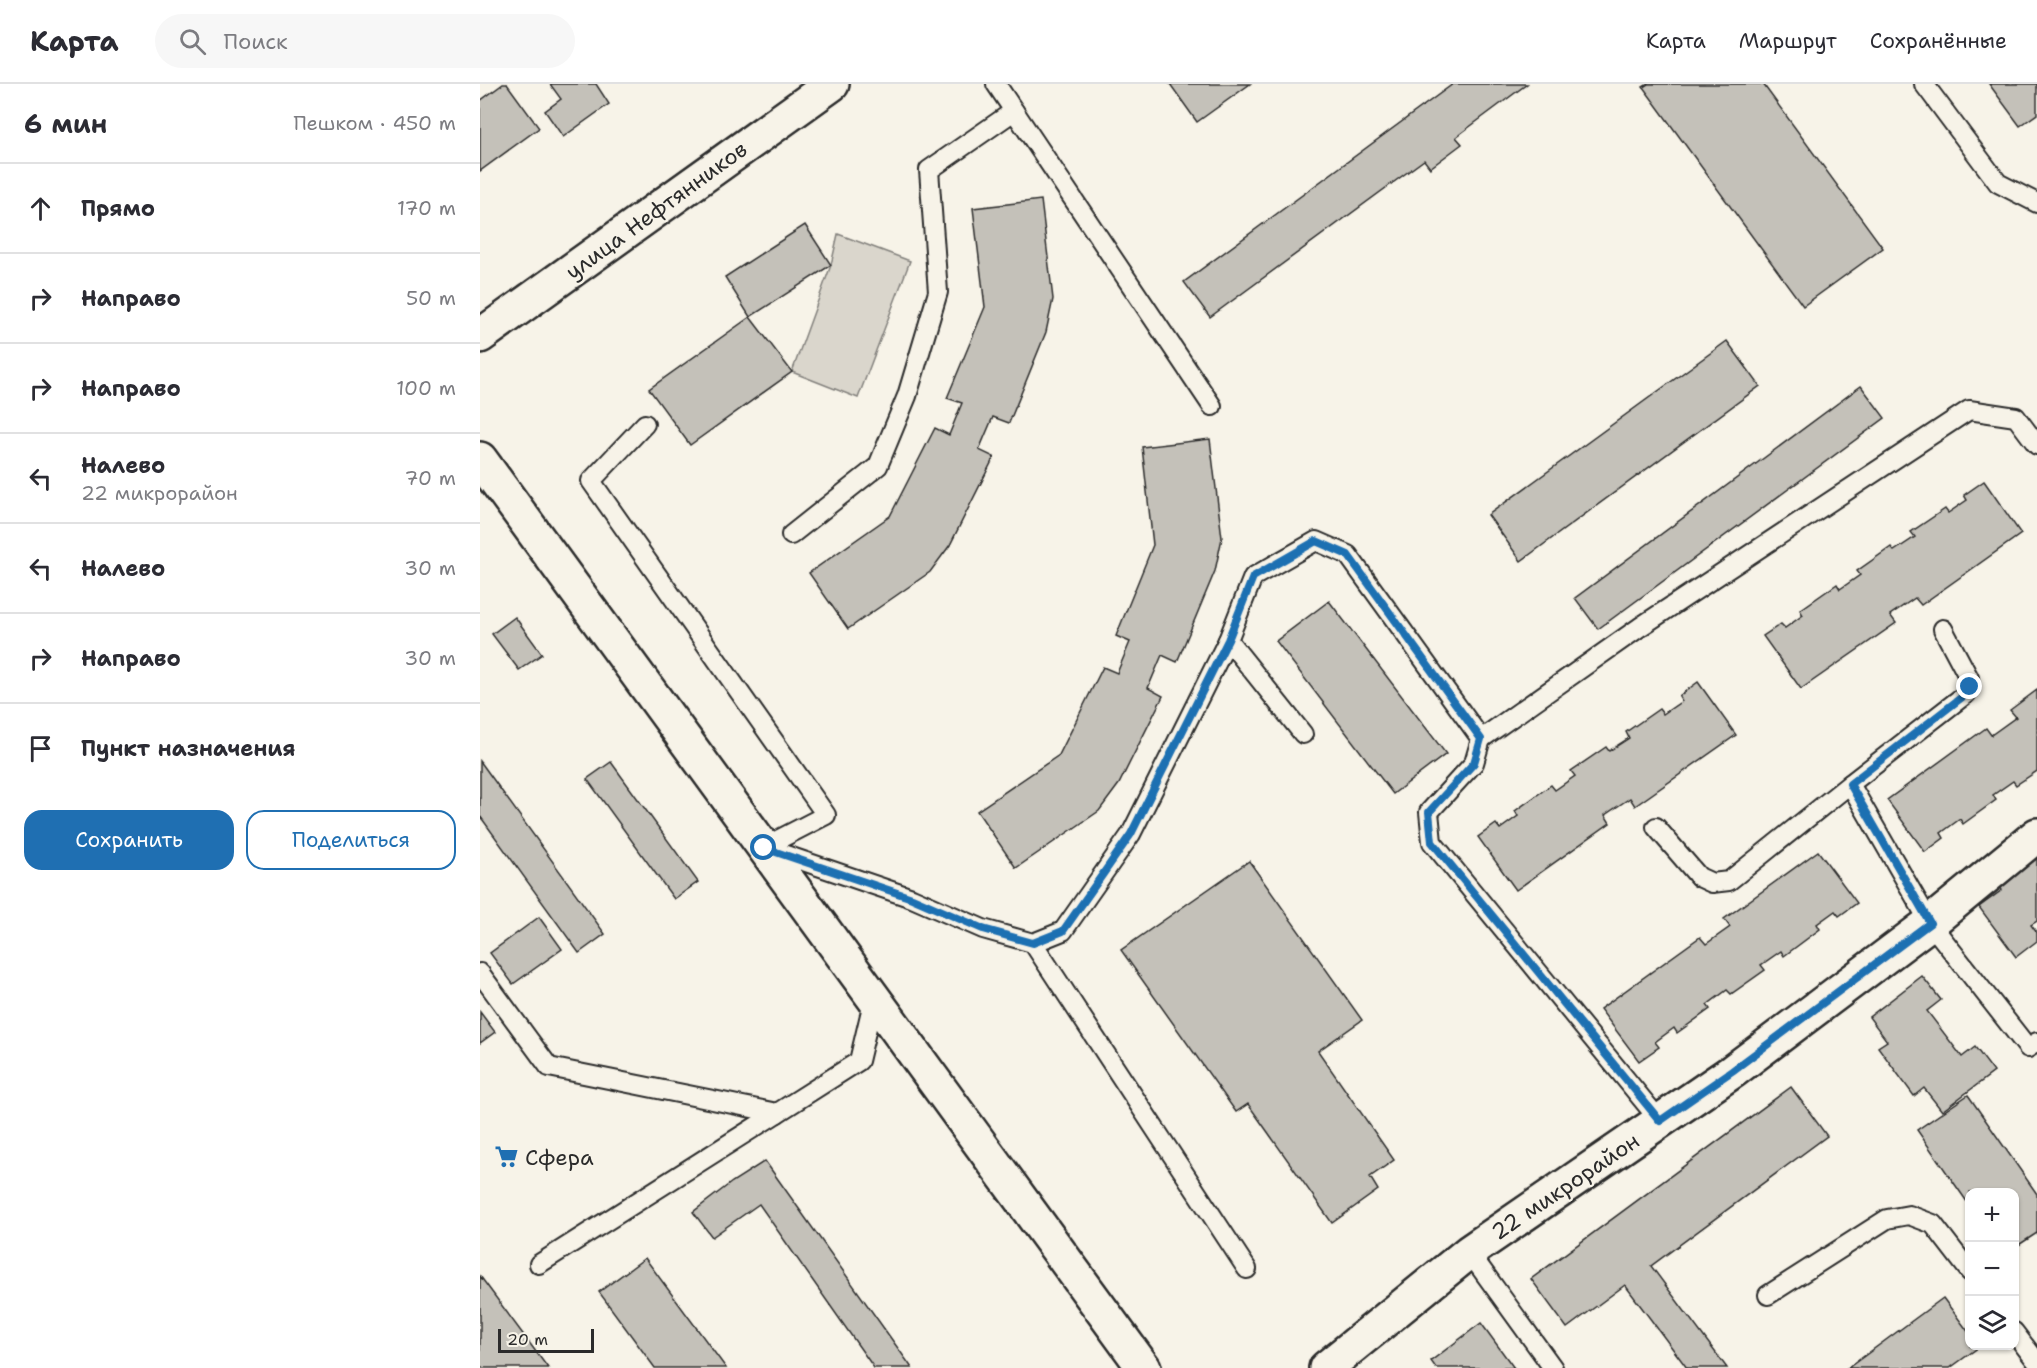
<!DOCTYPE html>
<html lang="ru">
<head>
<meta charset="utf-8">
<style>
  body { margin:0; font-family:"Shantell Sans",sans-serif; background:#f7f7f7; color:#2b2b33 }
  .controls { position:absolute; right:18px; bottom:18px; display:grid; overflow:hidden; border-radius:12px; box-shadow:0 2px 4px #0004 }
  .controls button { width:54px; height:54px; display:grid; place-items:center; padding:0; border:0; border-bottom:2px solid #e1e1e2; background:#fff; color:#2b2b33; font:30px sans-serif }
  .scale { position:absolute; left:18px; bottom:15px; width:96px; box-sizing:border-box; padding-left:6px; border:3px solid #2b2b2b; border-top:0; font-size:16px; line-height:21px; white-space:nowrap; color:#2b2b2b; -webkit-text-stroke:4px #f7f3e8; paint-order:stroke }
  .stop { position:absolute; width:18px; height:18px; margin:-14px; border:4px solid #1f6fb2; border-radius:50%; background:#fff }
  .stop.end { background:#1f6fb2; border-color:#fff; box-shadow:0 2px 6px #0008 }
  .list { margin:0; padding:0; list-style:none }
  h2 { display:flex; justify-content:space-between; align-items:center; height:78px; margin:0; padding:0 24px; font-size:26px }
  h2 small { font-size:20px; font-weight:400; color:#7c7c81 }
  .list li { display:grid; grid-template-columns:39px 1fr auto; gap:18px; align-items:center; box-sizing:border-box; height:90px; padding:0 24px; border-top:2px solid #e1e1e2 }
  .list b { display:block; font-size:22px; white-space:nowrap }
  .list p { margin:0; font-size:20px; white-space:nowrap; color:#7c7c81 }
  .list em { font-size:20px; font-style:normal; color:#7c7c81 }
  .actions { display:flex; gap:12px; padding:18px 24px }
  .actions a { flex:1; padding:14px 0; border:2px solid #1f6fb2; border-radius:18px; text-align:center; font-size:21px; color:#1f6fb2 }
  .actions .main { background:#1f6fb2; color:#fff }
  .icon { flex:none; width:33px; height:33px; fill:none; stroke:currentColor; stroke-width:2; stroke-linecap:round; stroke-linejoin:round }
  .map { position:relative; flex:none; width:1557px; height:1284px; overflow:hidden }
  header { display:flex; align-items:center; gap:36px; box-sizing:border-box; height:84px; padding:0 30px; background:#fff; border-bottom:2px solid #e1e1e2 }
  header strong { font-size:28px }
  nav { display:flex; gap:33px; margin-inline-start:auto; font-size:21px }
  .search { width:420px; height:54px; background:#f7f7f7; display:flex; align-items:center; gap:15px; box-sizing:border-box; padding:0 21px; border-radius:33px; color:#7c7c81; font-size:22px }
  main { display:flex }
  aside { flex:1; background:#fff }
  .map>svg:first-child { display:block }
</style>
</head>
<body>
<header>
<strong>Карта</strong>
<div class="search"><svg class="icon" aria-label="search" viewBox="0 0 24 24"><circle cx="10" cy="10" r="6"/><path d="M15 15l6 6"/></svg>Поиск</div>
<nav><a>Карта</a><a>Маршрут</a><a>Сохранённые</a></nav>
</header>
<main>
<aside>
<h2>6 мин<small>Пешком · 450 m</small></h2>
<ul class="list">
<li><svg class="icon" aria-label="ahead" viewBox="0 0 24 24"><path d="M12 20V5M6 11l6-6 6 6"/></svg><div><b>Прямо</b></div><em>170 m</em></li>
<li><svg class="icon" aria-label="right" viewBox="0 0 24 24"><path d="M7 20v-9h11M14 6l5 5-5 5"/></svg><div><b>Направо</b></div><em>50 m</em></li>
<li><svg class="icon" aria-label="right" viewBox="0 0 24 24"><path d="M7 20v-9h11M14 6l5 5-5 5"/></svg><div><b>Направо</b></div><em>100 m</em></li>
<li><svg class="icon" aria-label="left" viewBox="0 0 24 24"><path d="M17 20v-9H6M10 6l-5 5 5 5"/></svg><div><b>Налево</b><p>22 микрорайон</p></div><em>70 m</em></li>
<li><svg class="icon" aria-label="left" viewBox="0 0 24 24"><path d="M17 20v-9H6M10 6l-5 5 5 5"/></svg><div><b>Налево</b></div><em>30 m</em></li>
<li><svg class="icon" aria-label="right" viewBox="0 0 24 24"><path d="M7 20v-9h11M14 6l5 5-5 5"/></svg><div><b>Направо</b></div><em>30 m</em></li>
<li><svg class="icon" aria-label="arrive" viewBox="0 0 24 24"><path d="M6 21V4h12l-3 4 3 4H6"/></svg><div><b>Пункт назначения</b></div></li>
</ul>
<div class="actions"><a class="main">Сохранить</a><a>Поделиться</a></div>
</aside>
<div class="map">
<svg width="1557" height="1284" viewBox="0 0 1557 1284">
  <rect width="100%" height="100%" fill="#f7f3e8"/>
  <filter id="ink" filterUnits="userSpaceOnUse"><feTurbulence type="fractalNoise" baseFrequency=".0167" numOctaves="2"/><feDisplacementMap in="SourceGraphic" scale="12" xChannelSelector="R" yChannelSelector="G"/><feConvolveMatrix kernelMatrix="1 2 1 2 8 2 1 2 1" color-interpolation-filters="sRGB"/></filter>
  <g filter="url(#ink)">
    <path fill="#dad6cc" stroke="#82807c" stroke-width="1.5" d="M358,150L430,177L378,314L312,288L351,181Z"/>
    <g fill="#c4c1b9" stroke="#2b2b2b" stroke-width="1.5">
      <path d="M23,0H27L59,44L0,87V17Z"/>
      <path d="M70,0H116L129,20L83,53L65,27L81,15Z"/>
      <path d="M690,0H770L717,38Z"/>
      <path d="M973,0H1047L976,53L982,60L950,84L944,76L730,233L704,198Z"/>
      <path d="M1168,0H1283L1403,164L1323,222L1163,3Z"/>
      <path d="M1509,0H1557V30L1540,42Z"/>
      <path d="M561,116L573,215L566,248L529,339L513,333L499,366L514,373L470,461L450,488L368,545L329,489L410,432L455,344L469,351L482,319L467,314L505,223L493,124Z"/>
      <path d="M325,141L351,181L270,233L245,193Z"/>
      <path d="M270,233L312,288L210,361L169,305Z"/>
      <path d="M1247,257L1280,302L1041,477L1008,431Z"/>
      <path d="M1381,302L1405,334L1118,545L1095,514Z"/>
      <path d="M730,355L742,454L735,487L697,578L682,571L668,604L683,612L639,700L619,727L536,784L497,727L579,671L623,583L637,589L650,558L636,552L673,461L662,363Z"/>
      <path d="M1504,397L1541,450L1441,521L1435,514L1410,531L1416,539L1321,605L1283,552L1301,540L1305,544L1323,531L1320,526L1357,500L1360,505L1380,491L1377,487L1411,463L1414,467L1435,453L1431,448L1465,425L1468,429L1487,416L1484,411Z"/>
      <path d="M849,517L966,670L913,710L796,557Z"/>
      <path d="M35,533L62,570L39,586L12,550Z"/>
      <path d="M1218,598L1256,651L1155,722L1150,714L1125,731L1130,739L1036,806L998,753L1016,740L1020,745L1038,732L1035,727L1071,701L1075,706L1095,692L1091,687L1126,663L1129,667L1149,654L1146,648L1179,625L1183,630L1202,617L1199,612Z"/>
      <path d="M1557,606V687L1536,701L1533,697L1513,711L1516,716L1483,740L1480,735L1461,749L1464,754L1445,768L1407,716L1506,644L1511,651L1536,633L1530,626Z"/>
      <path d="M0,677L125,850L99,869L0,732Z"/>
      <path d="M131,678L218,798L194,815L107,695Z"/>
      <path d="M1557,761V837L1551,841L1557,849V857L1536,873L1499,823L1522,806L1513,793Z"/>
      <path d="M1338,767L1377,819L1359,832L1355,827L1337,840L1340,845L1304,872L1301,867L1281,881L1285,886L1251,910L1247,906L1227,921L1230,925L1197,949L1194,944L1175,958L1179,963L1159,977L1120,925L1220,853L1226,860L1250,843L1244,835Z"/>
      <path d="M769,777L882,936L838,967L914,1076L890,1093L898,1106L852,1139L768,1020L756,1028L641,866Z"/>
      <path d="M59,833L82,865L33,900L10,869Z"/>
      <path d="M1442,892L1461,916L1447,927L1482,973L1495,963L1514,988L1462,1027L1444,1004L1434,1012L1398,963L1407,957L1389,933Z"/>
      <path d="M0,928L15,948L0,959Z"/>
      <path d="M1311,1003L1347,1052L1171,1182L1247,1284H1207L1145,1201L1087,1244L1051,1195Z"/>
      <path d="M1488,1011L1557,1110V1149L1534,1164V1108H1490V1122L1437,1046Z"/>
      <path d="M285,1077L432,1284H394L279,1120L232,1153L213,1128L252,1098Z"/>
      <path d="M165,1174L246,1284H175L119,1208Z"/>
      <path d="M0,1192L68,1284H0Z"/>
      <path d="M1463,1214L1490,1250V1262L1499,1263L1470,1284H1368Z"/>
      <path d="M1001,1239L1034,1284H956L951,1277Z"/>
    </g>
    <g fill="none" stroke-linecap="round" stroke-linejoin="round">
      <defs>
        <g id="lane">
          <path d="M516,0L732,322"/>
          <path d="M1444,0L1518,99L1557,119"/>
          <path d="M165,340L111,397L346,731L284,763"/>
          <path d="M311,451L398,382L427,312L458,208L449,86L534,27"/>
          <path d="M748,556L823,650"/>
          <path d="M1001,655L1160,543L1489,326L1536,333L1557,361"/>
          <path d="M1370,700L1486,610L1490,603L1489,594L1463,545"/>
          <path d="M1176,743L1219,793L1232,799L1249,797L1370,700L1450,839L1548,964L1557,958"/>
          <path d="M288,765L432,814L503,845L553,859L583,847L651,750L748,556L773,493L836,457L868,471L1001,655L994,679L949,728L952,758L1180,1037"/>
          <path d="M553,859L767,1185"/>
          <path d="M0,889L69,983L297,1029"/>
          <path d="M989,1168L1073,1284"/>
          <path d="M59,1180L379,977L394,914"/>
          <path d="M1288,1211L1407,1135L1429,1131L1453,1140L1490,1188"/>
          <path d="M1534,1248L1557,1278"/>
        </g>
        <path id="street" d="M846,1284L989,1168L1253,987L1450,839L1557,751"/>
        <g id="secondary">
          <path d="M0,252L352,0"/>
          <path d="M0,375L664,1284"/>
        </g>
      </defs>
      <use href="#lane" stroke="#2b2b2b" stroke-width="22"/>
      <use href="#street" stroke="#2b2b2b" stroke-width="38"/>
      <use href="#secondary" stroke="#2b2b2b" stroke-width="38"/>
      <use href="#lane" stroke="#f7f3e8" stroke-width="18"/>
      <use href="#street" stroke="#f7f3e8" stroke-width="33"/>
      <use href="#secondary" stroke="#f7f3e8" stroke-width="33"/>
    </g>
  </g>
  <g fill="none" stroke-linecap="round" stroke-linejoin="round" filter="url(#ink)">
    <path stroke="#1f6fb2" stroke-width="8" d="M284,764L432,814L503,845L553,859L583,847L651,750L748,556L773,493L836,457L868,471L1001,655L994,679L949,728L952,758L1180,1037L1252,987L1450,839L1370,700L1486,610L1490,603"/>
  </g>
  <defs>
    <symbol id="supermarket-bare" viewBox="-9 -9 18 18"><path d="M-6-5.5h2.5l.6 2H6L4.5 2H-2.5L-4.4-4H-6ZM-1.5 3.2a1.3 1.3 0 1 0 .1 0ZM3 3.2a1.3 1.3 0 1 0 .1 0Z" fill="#1f6fb2" stroke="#f7f3e8" stroke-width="2.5" paint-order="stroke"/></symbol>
  </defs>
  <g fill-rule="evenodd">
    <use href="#supermarket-bare" x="10" y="1056" width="33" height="33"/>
  </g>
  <g text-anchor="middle" stroke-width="4.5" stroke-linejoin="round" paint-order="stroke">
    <g font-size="22" fill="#2b2b2b" stroke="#f7f3e8">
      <text transform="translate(176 126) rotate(-36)" y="8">улица Нефтянников</text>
      <text transform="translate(1085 1102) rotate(-34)" y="8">22 микрорайон</text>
    </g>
    <g font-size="22" fill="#2b2b2b" stroke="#f7f3e8" text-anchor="start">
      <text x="45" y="1081">Сфера</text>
    </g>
  </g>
</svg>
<div class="controls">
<button>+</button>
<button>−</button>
<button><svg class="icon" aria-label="layers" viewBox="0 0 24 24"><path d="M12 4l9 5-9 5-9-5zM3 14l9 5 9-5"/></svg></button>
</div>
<div class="scale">20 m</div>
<div class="stop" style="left:284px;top:764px"></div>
<div class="stop end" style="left:1490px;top:603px"></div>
</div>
</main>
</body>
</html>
